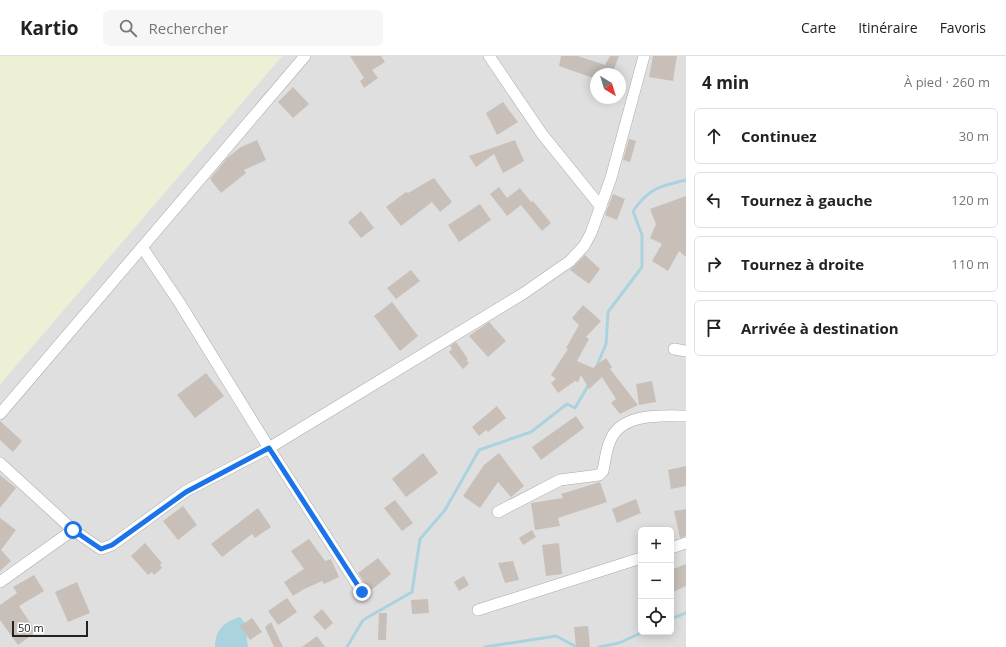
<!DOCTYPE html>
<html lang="fr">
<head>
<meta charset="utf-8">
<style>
  body { margin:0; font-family:"Open Sans",sans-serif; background:#f6f6f6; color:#222 }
  .controls { position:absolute; right:12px; bottom:12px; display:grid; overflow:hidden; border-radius:6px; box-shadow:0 2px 10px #0003 }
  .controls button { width:36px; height:36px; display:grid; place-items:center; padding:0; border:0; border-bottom:1px solid #e0e0e0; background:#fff; color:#222; font:20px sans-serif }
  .compass { position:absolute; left:590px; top:12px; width:36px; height:36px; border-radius:50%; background:#fff; box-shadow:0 2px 10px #0003; rotate:142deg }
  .scale { position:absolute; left:12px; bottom:10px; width:76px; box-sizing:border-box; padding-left:4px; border:2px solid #222; border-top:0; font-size:11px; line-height:14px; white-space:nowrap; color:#222; -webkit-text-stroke:3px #fff; paint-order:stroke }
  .stop { position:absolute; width:12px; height:12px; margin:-9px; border:3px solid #1a73e8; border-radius:50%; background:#fff }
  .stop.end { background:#1a73e8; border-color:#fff; box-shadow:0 1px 4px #0008 }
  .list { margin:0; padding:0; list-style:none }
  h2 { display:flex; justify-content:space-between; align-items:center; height:52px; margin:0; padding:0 16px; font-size:17px }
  h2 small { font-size:13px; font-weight:400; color:#767676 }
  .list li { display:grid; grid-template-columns:26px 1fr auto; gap:12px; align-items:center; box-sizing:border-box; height:56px; margin:0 8px 8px; padding:0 8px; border:1px solid #e0e0e0; border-radius:6px }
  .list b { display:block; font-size:15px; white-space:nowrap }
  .list em { font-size:13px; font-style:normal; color:#767676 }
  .icon { flex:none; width:22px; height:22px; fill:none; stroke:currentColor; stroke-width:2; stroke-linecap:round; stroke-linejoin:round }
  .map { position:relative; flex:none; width:686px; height:591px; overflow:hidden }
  header { display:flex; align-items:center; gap:24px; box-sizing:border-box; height:56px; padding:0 20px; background:#fff; border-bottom:1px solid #e0e0e0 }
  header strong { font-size:19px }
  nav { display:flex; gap:22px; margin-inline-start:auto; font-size:14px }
  .search { width:280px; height:36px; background:#f6f6f6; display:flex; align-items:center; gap:10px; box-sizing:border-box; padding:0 14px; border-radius:6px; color:#767676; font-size:15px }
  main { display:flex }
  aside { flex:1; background:#fff }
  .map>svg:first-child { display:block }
</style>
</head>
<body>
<header>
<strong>Kartio</strong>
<div class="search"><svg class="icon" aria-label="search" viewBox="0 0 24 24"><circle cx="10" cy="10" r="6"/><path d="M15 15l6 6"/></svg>Rechercher</div>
<nav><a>Carte</a><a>Itinéraire</a><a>Favoris</a></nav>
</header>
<main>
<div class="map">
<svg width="686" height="591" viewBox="0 0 686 591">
  <rect width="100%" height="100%" fill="#f2efe9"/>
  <path fill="#e0dfdf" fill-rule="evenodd" d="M282,0H686V591H0V328ZM596,18H620V42H596ZM641,474H671V576H641Z"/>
  <path fill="#eef0d5" d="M0,0H282L0,328Z"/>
  <path fill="#aad3df" d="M240,561L245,567L248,591H215C215,573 224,566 240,561Z"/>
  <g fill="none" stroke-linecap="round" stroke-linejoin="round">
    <g stroke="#aad3df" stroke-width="3">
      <path d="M596,312L606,288L608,256L642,211V179L633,155C649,132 660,130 686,124"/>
      <path d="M671,563L686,557"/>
      <path d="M347,591L363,564L412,536L420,483L445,454L479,394L531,376L567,348L575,352L589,328"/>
      <path d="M485,591L556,580L577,591"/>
      <path d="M599,591L619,587L643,576"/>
    </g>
  </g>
  <g fill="#c7bfb8">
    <path d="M350,0H381L385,6L372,14L378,22L364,32L360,25L364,22Z"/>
    <path d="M561,0H578L605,9L610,0H619L612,18H596V23L559,10Z"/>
    <path d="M653,0H677L673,25L649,21Z"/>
    <path d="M293,31L309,48L293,62L278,46Z"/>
    <path d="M503,46L518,66L497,79L486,57Z"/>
    <path d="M629,83L636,85L630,106L623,104Z"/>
    <path d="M257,84L266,104L244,114L246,117L221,137L210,123L227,102L241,91Z"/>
    <path d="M515,84L524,105L503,117L494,98L476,111L469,100Z"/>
    <path d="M434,122L452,146L440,156L432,146L401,170L386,151L406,136L408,137Z"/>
    <path d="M499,131L507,142L520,132L531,146L533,145L551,167L542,175L521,149L507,160L490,138Z"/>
    <path d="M613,138L625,143L617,164L605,159Z"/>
    <path d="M686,140V201L679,195L668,215L652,205L662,188L650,182L656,168L650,153Z"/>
    <path d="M480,148L491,164L459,186L448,169Z"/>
    <path d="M361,155L374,172L361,182L348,166Z"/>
    <path d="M585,199L600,213L589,228L570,214Z"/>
    <path d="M411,214L420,225L396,243L387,232Z"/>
    <path d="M392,246L418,280L400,295L374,260Z"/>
    <path d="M583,249L601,265L586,281L589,283L577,305L593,312L606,302L612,311L610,313L638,349L620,358L611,347L616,343L602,321L589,333L581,319L578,326L575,325L558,337L551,327L556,323L551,319L568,293L566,292L579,269L572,262Z"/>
    <path d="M489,266L506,285L488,301L469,280Z"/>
    <path d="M456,286L468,303L466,304L469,307L463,313L449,296L452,293L450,290Z"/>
    <path d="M206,317L224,340L195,362L177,339Z"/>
    <path d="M652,325L656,346L639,349L636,328Z"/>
    <path d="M497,350L506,362L488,376L486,374L479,380L472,371Z"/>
    <path d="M576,360L584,372L541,404L532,391Z"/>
    <path d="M0,365L22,385L13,396L0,384Z"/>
    <path d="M423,397L438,417L406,441L392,423Z"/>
    <path d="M499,397L524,430L511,441L498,426L480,452L463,440L484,409Z"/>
    <path d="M686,410V430L671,433L668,414Z"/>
    <path d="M0,419L16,432L0,452Z"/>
    <path d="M600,426L607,446L558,462L560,470L535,474L531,447L563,442L561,438Z"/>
    <path d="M636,443L641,457L617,467L612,453Z"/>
    <path d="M395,444L413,467L402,475L384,452Z"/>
    <path d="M183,450L197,469L178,484L163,465Z"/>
    <path d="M258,452L271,471L255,482L252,478L222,501L211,488Z"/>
    <path d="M686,453V480L680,482L674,455Z"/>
    <path d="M0,462L16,474L1,494L11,505L0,515Z"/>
    <path d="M532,474L536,481L523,489L519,482Z"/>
    <path d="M309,483L325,505L331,503L339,521L324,528L322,525L304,533L293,540L284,526L304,513L291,495Z"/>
    <path d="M145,487L162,507L160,509L162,512L154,519L152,516L148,519L131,500Z"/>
    <path d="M559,487L562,518L546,520L542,489Z"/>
    <path d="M378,502L391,518L370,535L358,517Z"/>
    <path d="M513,505L519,524L505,527L498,507Z"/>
    <path d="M686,508V530L671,537V514Z"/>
    <path d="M34,519L44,535L19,550L36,576L18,589L0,564V549L17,537L13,531Z"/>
    <path d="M464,520L469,529L459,535L454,526Z"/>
    <path d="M77,526L90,557L68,566L55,536Z"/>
    <path d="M287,542L297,556L278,569L268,555Z"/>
    <path d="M428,543L429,557L412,558L411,544Z"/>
    <path d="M322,553L333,567L325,574L313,561Z"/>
    <path d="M379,557H387L386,584H378Z"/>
    <path d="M252,562L262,576L250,584L240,570Z"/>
    <path d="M271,566L283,591H274L265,571Z"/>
    <path d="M588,570L590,591H576L574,571Z"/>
    <path d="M317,580L325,591H302Z"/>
  </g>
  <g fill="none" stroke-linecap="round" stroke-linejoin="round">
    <defs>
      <g id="minor">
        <path d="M489,0L542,78L601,151"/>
        <path d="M142,191L179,246L269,392L524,237L570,205L584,190L591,177L611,122L644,0"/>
        <path d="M674,293L686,295"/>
        <path d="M0,358L305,0"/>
        <path d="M0,407L73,474L101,493L112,489L186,435L269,392L362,536"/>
        <path d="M498,456L560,424L599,419L603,415C605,405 606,394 610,385C621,356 662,360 686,360"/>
        <path d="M671,492L686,487"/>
        <path d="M0,526L73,474"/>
        <path d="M478,554L641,502"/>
      </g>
    </defs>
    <use href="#minor" stroke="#a9a9a9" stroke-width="12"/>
    <use href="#minor" stroke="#fff" stroke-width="11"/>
  </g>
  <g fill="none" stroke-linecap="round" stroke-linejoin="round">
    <path stroke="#1a73e8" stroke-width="5" d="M73,474L101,493L112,489L186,436L269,392L362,536"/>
  </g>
</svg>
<div class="controls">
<button>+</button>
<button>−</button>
<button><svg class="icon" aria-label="locate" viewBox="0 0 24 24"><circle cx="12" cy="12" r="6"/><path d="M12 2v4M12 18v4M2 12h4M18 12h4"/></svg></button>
</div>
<svg class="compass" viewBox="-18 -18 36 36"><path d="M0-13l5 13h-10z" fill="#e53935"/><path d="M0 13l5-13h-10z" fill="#767676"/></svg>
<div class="scale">50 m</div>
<div class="stop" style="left:73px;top:474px"></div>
<div class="stop end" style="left:362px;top:536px"></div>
</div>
<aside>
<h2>4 min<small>À pied · 260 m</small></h2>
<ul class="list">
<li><svg class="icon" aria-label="ahead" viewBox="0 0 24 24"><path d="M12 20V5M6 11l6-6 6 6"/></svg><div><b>Continuez</b></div><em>30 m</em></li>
<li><svg class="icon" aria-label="left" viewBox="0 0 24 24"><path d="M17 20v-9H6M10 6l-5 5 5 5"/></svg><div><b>Tournez à gauche</b></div><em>120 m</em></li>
<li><svg class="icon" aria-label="right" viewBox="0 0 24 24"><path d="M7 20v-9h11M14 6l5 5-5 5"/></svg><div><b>Tournez à droite</b></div><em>110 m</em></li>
<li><svg class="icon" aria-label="arrive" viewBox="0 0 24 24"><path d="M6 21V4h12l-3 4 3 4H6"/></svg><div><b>Arrivée à destination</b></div></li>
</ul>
</aside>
</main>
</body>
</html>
